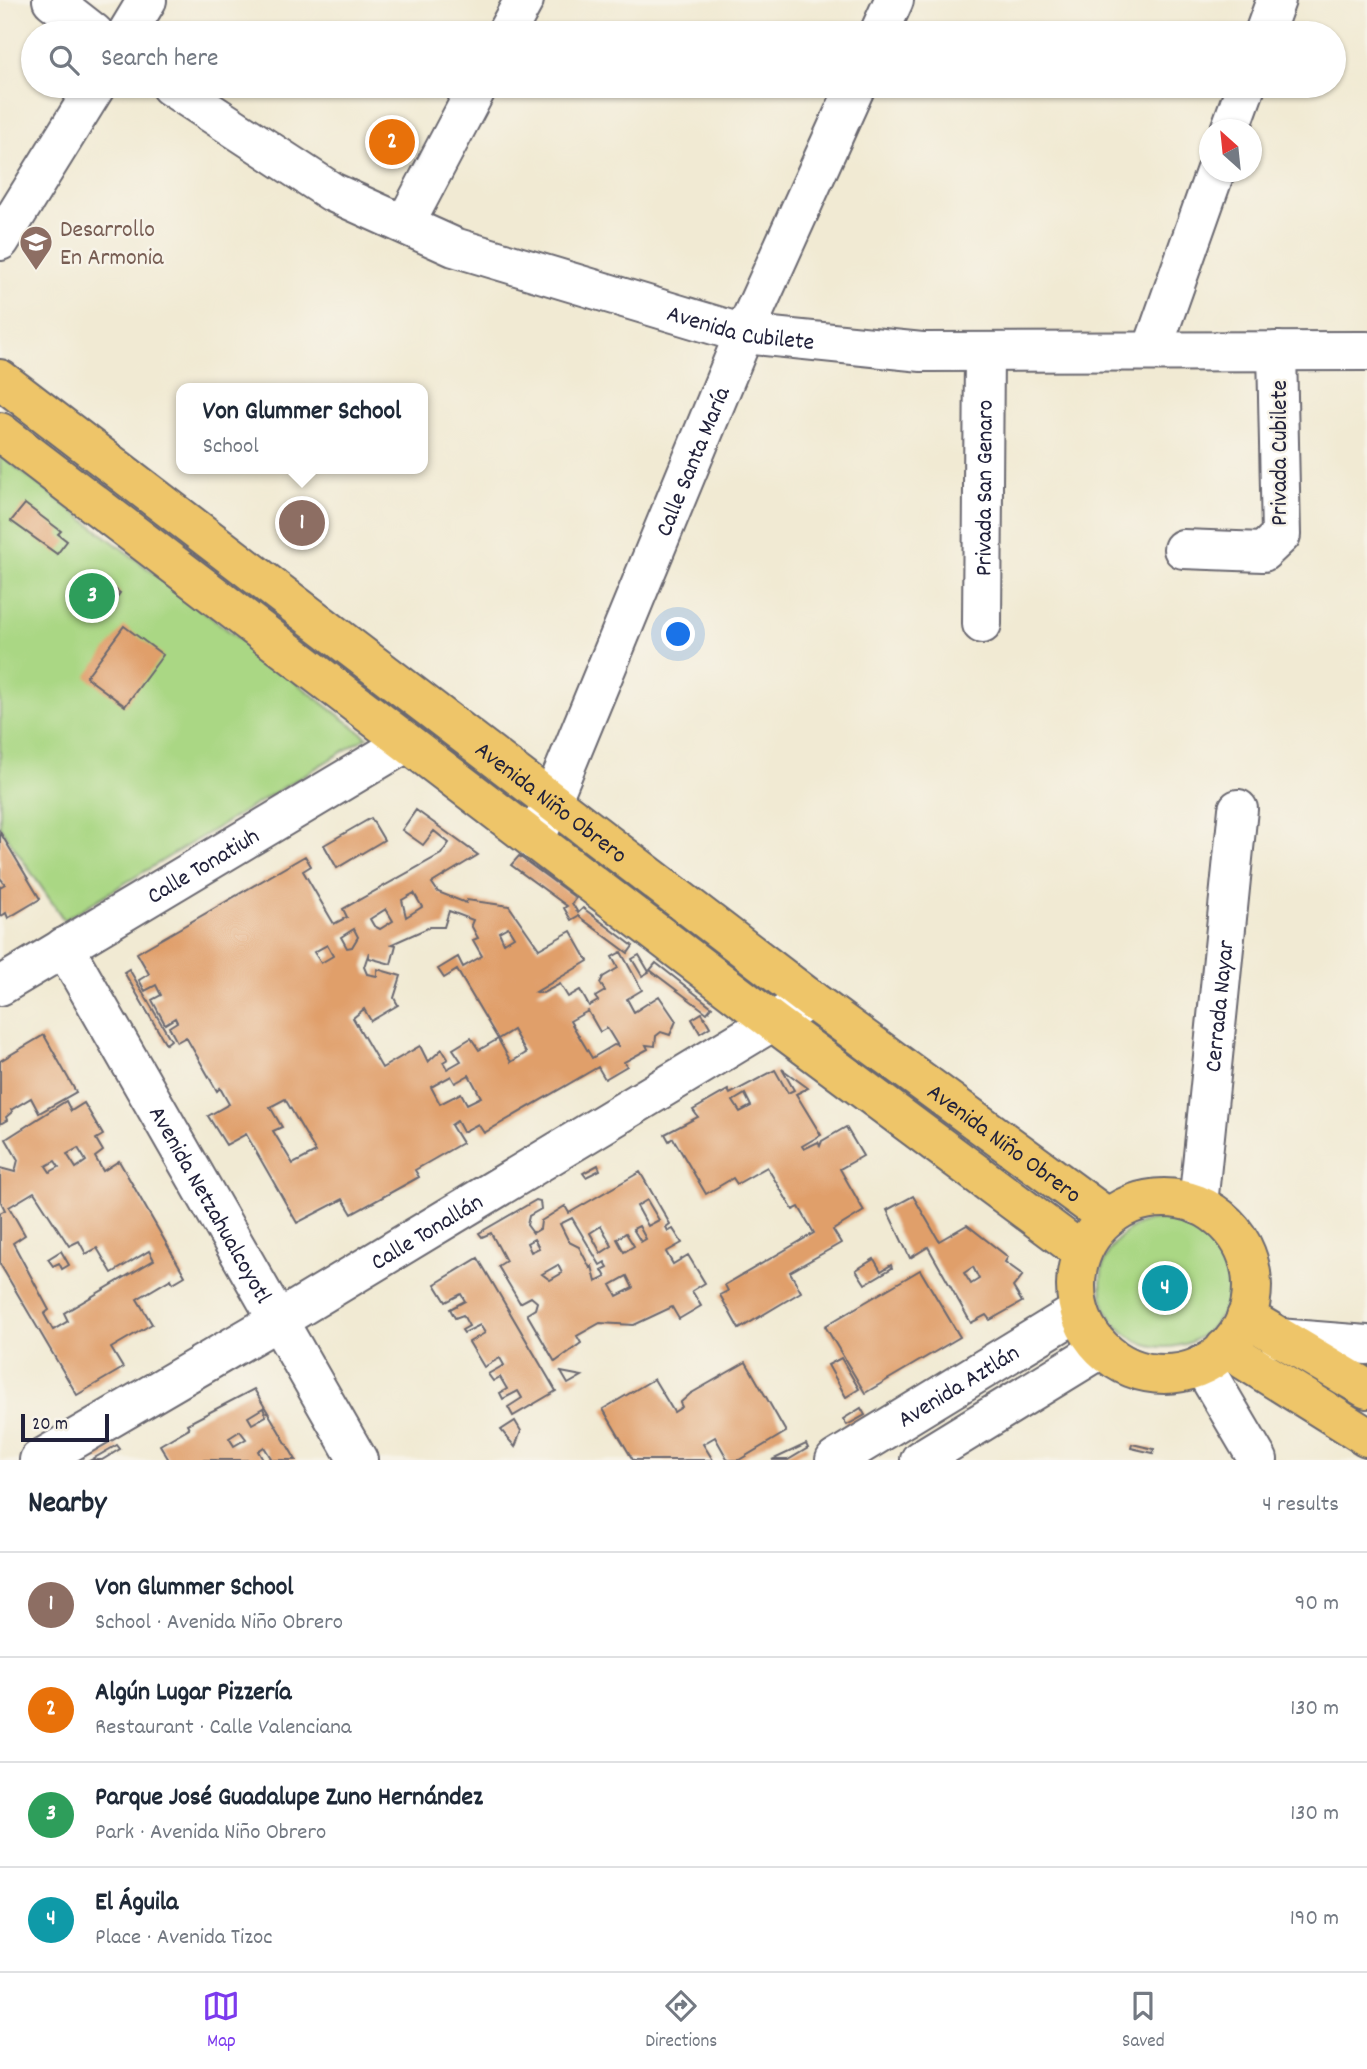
<!DOCTYPE html>
<html lang="en">
<head>
<meta charset="utf-8">
<style>
  body { margin:0; font-family:Dekko,sans-serif; background:#f6f6f7; color:#1f2937 }
  .compass { position:absolute; left:1199px; top:119px; width:63px; height:63px; border-radius:50%; background:#fff; box-shadow:0 2px 5px #0004; rotate:333deg }
  .scale { position:absolute; left:21px; bottom:18px; width:88px; box-sizing:border-box; padding-left:7px; border:4px solid #22223b; border-top:0; font-size:19px; line-height:24px; white-space:nowrap; color:#22223b; -webkit-text-stroke:5px #f7f3e8; paint-order:stroke }
  .you { position:absolute; left:679px; top:635px; width:24px; height:24px; margin:-18px; border:5px solid #fff; border-radius:50%; background:#1a73e8; box-shadow:0 0 0 10px #1a73e833 }
  .badge { display:grid; place-items:center; width:46px; height:46px; border-radius:50%; background:#7c3aed; color:#fff; font-size:23px; font-weight:700 }
  .pin { position:absolute; translate:-50% -50%; border:4px solid #fff; box-shadow:0 2px 7px #0006 }
  .popup { position:absolute; left:176px; top:383px; width:252px; height:91px; box-sizing:border-box; display:grid; place-content:center; border-radius:14px; background:#fff; filter:drop-shadow(0 2px 5px #0005); font-size:23px; white-space:nowrap; color:#747a83 }
  .popup b { font-size:26px; color:#1f2937 }
  .popup::after { content:''; position:absolute; left:50%; top:100%; margin-left:-14px; border:14px solid transparent; border-top-color:#fff }
  .list { margin:0; padding:0; list-style:none }
  h2 { display:flex; justify-content:space-between; align-items:center; height:91px; margin:0; padding:0 28px; font-size:30px }
  h2 small { font-size:23px; font-weight:400; color:#747a83 }
  .list li { display:grid; grid-template-columns:46px 1fr auto; gap:21px; align-items:center; box-sizing:border-box; height:105px; padding:0 28px; border-top:2px solid #e0e1e3 }
  .list b { display:block; font-size:26px; white-space:nowrap }
  .list p { margin:0; font-size:23px; white-space:nowrap; color:#747a83 }
  .list em { font-size:23px; font-style:normal; color:#747a83 }
  .icon { flex:none; width:38px; height:38px; fill:none; stroke:currentColor; stroke-width:2; stroke-linecap:round; stroke-linejoin:round }
  .map { position:relative; flex:none; width:1367px; height:1460px; overflow:hidden }
  .search { position:absolute; background:#fff; box-shadow:0 2px 5px #0004; left:21px; right:21px; top:21px; height:77px; display:flex; align-items:center; gap:18px; box-sizing:border-box; padding:0 24px; border-radius:38px; color:#747a83; font-size:26px }
  .sheet { height:511px; background:#fff }
  nav { display:flex; justify-content:space-around; align-items:center; box-sizing:border-box; height:98px; border-top:2px solid #e0e1e3; background:#fff; font-size:19px; color:#747a83 }
  nav a { display:grid; justify-items:center; gap:4px }
  nav .on { color:#7c3aed }
  .map>svg:first-child { display:block }
</style>
</head>
<body>
<div class="map">
<svg width="1367" height="1460" viewBox="0 0 1367 1460">
  <rect width="100%" height="100%" fill="#f7f3e8"/>
  <filter id="ink" filterUnits="userSpaceOnUse"><feTurbulence type="fractalNoise" baseFrequency=".0143" numOctaves="2"/><feDisplacementMap in="SourceGraphic" scale="14" xChannelSelector="R" yChannelSelector="G"/><feConvolveMatrix kernelMatrix="1 2 1 2 8 2 1 2 1" color-interpolation-filters="sRGB"/></filter>
  <filter id="wash" filterUnits="userSpaceOnUse"><feTurbulence type="fractalNoise" baseFrequency=".00686" numOctaves="4" result="noise"/><feDisplacementMap in="SourceGraphic" scale="28" xChannelSelector="R" yChannelSelector="G"/><feGaussianBlur stdDeviation="1.57" result="paint"/><feColorMatrix in="noise" values="0 0 0 0 0 0 0 0 0 0 0 0 0 0 0 0 0 1.4 0 .05"/><feComposite in="paint" operator="in"/></filter>
  <g filter="url(#wash)">
    <rect width="100%" height="100%" fill="#f1ead3"/>
    <g fill="#aad784" stroke="#667c60" stroke-width="2">
      <path d="M0,455L367,737L64,920L0,827Z"/>
      <circle cx="1165" cy="1283" r="64"/>
    </g>
    <g id="blocks">
      <g fill="#e09f6b" fill-rule="evenodd">
        <path d="M25,504L61,531L58,534L67,541L57,554L11,521Z"/>
        <path d="M99,577L120,593L112,604L90,588Z"/>
        <path d="M124,626L163,655L125,706L86,677Z"/>
        <path d="M416,810L478,855L432,883L438,892L466,903L467,900L509,906L539,949L571,931L588,961L536,992L543,993L560,984L568,997L580,990L589,1006L598,1001L595,997L605,991L600,983L603,977L618,968L612,957L621,952L642,990L627,999L634,1012L659,996L676,1021L670,1035L661,1032L656,1036L655,1046L646,1045L648,1049L624,1062L627,1066L605,1079L598,1067L484,1133L478,1124L463,1132L457,1121L451,1125L462,1143L415,1170L419,1177L352,1214L343,1199L297,1223L246,1134L226,1145L208,1116L229,1104L220,1088L217,1091L186,1037L177,1042L169,1027L177,1022L175,1018L165,1024L152,1000L161,995L156,985L145,991L139,980L149,974L137,953L305,856L311,866L303,871L334,924L347,917L343,909L441,854L449,843L434,831L423,845L402,830ZM414,893L422,907L406,917L402,900ZM386,909L393,921L380,929L374,926L370,919ZM449,911L473,920L471,925L478,938L473,940L482,956L463,967L458,957L438,969L444,978L457,970L498,1039L513,1030L526,1053L511,1062L498,1039L479,1050L471,1038L453,1049L461,1061L447,1069L443,1062L448,1059L442,1049L428,1062L420,1046L382,1068L353,1018L364,1009L371,1021L398,1005L394,998L401,976L377,969V976L367,974L364,967L369,952V958L391,964L396,945L392,944L430,927H444ZM508,927L514,937L504,943L499,932ZM354,929L358,937L352,947L347,948L341,937ZM327,945L333,956L321,963L314,952ZM588,1011L600,1032L607,1028L618,1046L614,1045L592,1058L570,1021ZM469,1075L481,1097L467,1104L461,1093L440,1104L431,1087L451,1076L455,1083ZM285,1099L316,1152L293,1164L273,1131L282,1127L270,1107Z"/>
        <path d="M371,818L384,840L337,868L324,845Z"/>
        <path d="M0,832L40,899L8,918L6,913L0,917V887L5,884L0,878Z"/>
        <path d="M519,856L576,898L572,903L578,913L583,908L633,946L628,953L578,916L571,920L564,908L567,906L511,865Z"/>
        <path d="M639,955L649,972L642,976L632,959Z"/>
        <path d="M656,963L712,1007L707,1013L650,970Z"/>
        <path d="M129,969L171,1040L166,1044L124,972Z"/>
        <path d="M702,1013L710,1027L700,1033L692,1019Z"/>
        <path d="M44,1035L76,1092L39,1113L31,1098L11,1110L12,1112L6,1117L7,1120L0,1124V1061Z"/>
        <path d="M782,1069L808,1088L796,1094L821,1135L802,1146L804,1149L818,1142L820,1146L822,1141L846,1127L863,1156L840,1169L864,1211L833,1230L841,1243L790,1272L801,1292L739,1329L720,1295L728,1291L725,1285L814,1233L799,1207L793,1210L767,1167L737,1184L733,1178L706,1194L673,1138L669,1141L665,1134L698,1117L693,1110L728,1090L730,1094L775,1070L788,1093L794,1090ZM745,1094L751,1106L740,1112L733,1101Z"/>
        <path d="M66,1101L71,1111L84,1103L103,1135L96,1139L103,1151L95,1157L103,1171L119,1161L185,1276L173,1283L171,1279L137,1299L152,1324L111,1348L123,1368L77,1395L0,1264V1213L5,1210L0,1200V1168L15,1172L18,1160L6,1139ZM78,1148L86,1161L76,1168L67,1154ZM55,1161L59,1167L50,1172L46,1166ZM34,1192L69,1246L79,1241L86,1254L97,1248L112,1273L149,1251L154,1260L64,1313L68,1321L53,1330L44,1314L49,1310L13,1243L25,1235L9,1207Z"/>
        <path d="M598,1165L600,1170L586,1177L583,1173Z"/>
        <path d="M640,1172L670,1224L666,1227L668,1231L673,1229L682,1243L666,1252L673,1264L688,1255L705,1283L692,1291L701,1306L679,1319L672,1307L634,1325L600,1323L577,1336L581,1343L555,1362L527,1314L535,1309L537,1302L531,1297L520,1303L498,1266L506,1261L491,1233L482,1237L479,1233L536,1200L540,1201L541,1209L529,1216L527,1225L533,1233L540,1229L541,1221L565,1206L569,1213ZM647,1200L659,1220L648,1226L637,1206ZM572,1218L600,1265L605,1262L608,1267L602,1270L606,1277L596,1282L592,1266L590,1268L579,1247L569,1242L560,1224ZM601,1226L612,1246L601,1253L590,1233ZM639,1226L646,1239L641,1242L633,1229ZM626,1233L634,1246L624,1252L617,1239ZM534,1239L539,1248L531,1252L527,1243ZM558,1265L562,1273L550,1280L542,1274ZM627,1276L633,1288L617,1296L611,1285Z"/>
        <path d="M913,1196L939,1241L967,1225L1008,1257L1005,1262L1023,1275L1013,1287L1022,1302L990,1320L986,1315L971,1323L928,1247L910,1258L887,1210ZM973,1267L979,1279L971,1284L964,1273Z"/>
        <path d="M61,1251L69,1265L62,1269L59,1263L53,1266L48,1259Z"/>
        <path d="M478,1258L556,1391L513,1416L508,1407L522,1398L518,1391L503,1399L500,1393L507,1389L500,1377L493,1381L488,1374L504,1365L500,1358L484,1367L469,1342L485,1333L480,1325L464,1333L462,1330L469,1326L463,1315L455,1318L450,1309L465,1301L461,1294L446,1302L435,1284Z"/>
        <path d="M874,1259L881,1271L891,1265L892,1268L865,1284L856,1270Z"/>
        <path d="M920,1270L960,1337L865,1393L825,1326Z"/>
        <path d="M841,1358L859,1389L846,1397L828,1365Z"/>
        <path d="M746,1362L786,1432L739,1460H728L715,1437L703,1444L713,1460H633L603,1409L654,1379L674,1412L682,1407L680,1403L690,1394Z"/>
        <path d="M561,1372L582,1376L568,1384Z"/>
        <path d="M254,1389L296,1460H268L271,1458L264,1447L258,1451L263,1460H169L160,1445L189,1428L187,1424ZM263,1408L266,1416L252,1424L248,1417ZM240,1431L246,1439L234,1446L229,1438Z"/>
        <path d="M861,1408L865,1415L847,1425L843,1419Z"/>
        <path d="M515,1421L521,1431L515,1447L501,1430Z"/>
        <path d="M806,1444L808,1448L788,1460H772Z"/>
        <path d="M1132,1444L1154,1449L1153,1453L1131,1448Z"/>
        <path d="M117,1445L120,1449L102,1460H91Z"/>
      </g>
    </g>
  </g>
  <g filter="url(#ink)">
    <use href="#blocks" fill-opacity="0" stroke="#6a6870" stroke-width="2"/>
    <g fill="none" stroke-linecap="round" stroke-linejoin="round">
      <defs>
        <g id="minor">
          <path d="M52,0L94,33"/>
          <path d="M127,33L147,0"/>
          <path d="M506,33L524,0"/>
          <path d="M879,33L894,0"/>
          <path d="M1264,33L1276,0"/>
          <path id="s1" d="M170,86L332,192L454,247L744,334L922,352L1367,351"/>
          <path d="M1230,130L1246,86"/>
          <path d="M405,224L478,86"/>
          <path d="M0,241L96,86"/>
          <path d="M1152,350L1215,172"/>
          <path d="M1183,549L1263,552L1281,535L1277,351"/>
          <path id="s2" d="M982,624L984,352"/>
          <path id="s3" d="M535,841L744,334L856,86"/>
          <path id="s4" d="M64,947L358,1460"/>
          <path id="s5" d="M0,986L406,743"/>
          <path id="s6" d="M1198,1205L1238,809"/>
          <path d="M1278,1338L1367,1345"/>
          <path d="M1202,1365L1258,1460"/>
          <path id="s7" d="M39,1460L277,1321L810,999"/>
          <path id="s8" d="M835,1460L1079,1311"/>
          <path d="M920,1460L1101,1349"/>
        </g>
        <g id="major">
          <path id="s9" d="M0,379L810,999L1108,1218"/>
          <path d="M0,432L773,1022L1082,1252"/>
          <circle cx="1164" cy="1286" r="88"/>
          <path d="M1246,1317L1367,1389"/>
          <path d="M1225,1348L1367,1437"/>
        </g>
      </defs>
      <use href="#minor" stroke="#6a6870" stroke-width="42"/>
      <use href="#major" stroke="#6a6870" stroke-width="42"/>
      <use href="#minor" stroke="#fff" stroke-width="38"/>
      <use href="#major" stroke="#eec569" stroke-width="38"/>
    </g>
  </g>
  <defs>
    <symbol id="school-pin" viewBox="-11 -11 22 30"><path d="M0 17L-7.5 6A9.5 9.5 0 1 1 7.5 6Z" fill="#8d6e63" stroke="#f7f3e8"/><path d="M0-5L7-2L0 1L-7-2ZM-4 1L0 2.5L4 1V4Q0 6-4 4Z" fill="#fff"/></symbol>
  </defs>
  <g fill-rule="evenodd">
    <use href="#school-pin" x="17" y="223" width="38" height="52"/>
  </g>
  <g text-anchor="middle" stroke-width="5" stroke-linejoin="round" paint-order="stroke">
    <g font-size="24" fill="#785e54" stroke="#f7f3e8" text-anchor="start">
      <text x="60" y="236">Desarrollo<tspan x="60" dy="28">En Armonia</tspan></text>
    </g>
    <g font-size="24" fill="#22223b" stroke="#f7f3e8">
      <text dy="8" stroke="none"><textPath href="#s1" startOffset="626">Avenida Cubilete</textPath></text>
      <text transform="translate(1278 453) rotate(-90)" y="8">Privada Cubilete</text>
      <text dy="8" stroke="none"><textPath href="#s3" startOffset="411">Calle Santa María</textPath></text>
      <text dy="8" stroke="none"><textPath href="#s2" startOffset="136">Privada San Genaro</textPath></text>
      <text dy="8" stroke="none"><textPath href="#s9" startOffset="695">Avenida Niño Obrero</textPath></text>
      <text dy="8" stroke="none"><textPath href="#s5" startOffset="236">Calle Tonatiuh</textPath></text>
      <text dy="8" stroke="none"><textPath href="#s6" startOffset="200">Cerrada Nayar</textPath></text>
      <text dy="8" stroke="none"><textPath href="#s9" startOffset="1262">Avenida Niño Obrero</textPath></text>
      <text dy="8" stroke="none"><textPath href="#s4" startOffset="296">Avenida Netzahualcoyotl</textPath></text>
      <text dy="8" stroke="none"><textPath href="#s7" startOffset="450">Calle Tonallán</textPath></text>
      <text dy="8" stroke="none"><textPath href="#s8" startOffset="144">Avenida Aztlán</textPath></text>
    </g>
  </g>
</svg>
<svg class="compass" viewBox="-18 -18 36 36"><path d="M0-13l5 13h-10z" fill="#e53935"/><path d="M0 13l5-13h-10z" fill="#747a83"/></svg>
<div class="scale">20 m</div>
<div class="you"></div>
<div class="pin badge" style="left:302px;top:523px;background:#8d6e63">1</div>
<div class="popup"><b>Von Glummer School</b>School</div>
<div class="pin badge" style="left:392px;top:142px;background:#e8710a">2</div>
<div class="pin badge" style="left:92px;top:596px;background:#2e9e5b">3</div>
<div class="pin badge" style="left:1165px;top:1288px;background:#0f9aa8">4</div>
<div class="search"><svg class="icon" aria-label="search" viewBox="0 0 24 24"><circle cx="10" cy="10" r="6"/><path d="M15 15l6 6"/></svg>Search here</div>
</div>
<section class="sheet">
<h2>Nearby<small>4 results</small></h2>
<ul class="list">
<li><span class="badge" style="background:#8d6e63">1</span><div><b>Von Glummer School</b><p>School · Avenida Niño Obrero</p></div><em>90 m</em></li>
<li><span class="badge" style="background:#e8710a">2</span><div><b>Algún Lugar Pizzería</b><p>Restaurant · Calle Valenciana</p></div><em>130 m</em></li>
<li><span class="badge" style="background:#2e9e5b">3</span><div><b>Parque José Guadalupe Zuno Hernández</b><p>Park · Avenida Niño Obrero</p></div><em>130 m</em></li>
<li><span class="badge" style="background:#0f9aa8">4</span><div><b>El Águila</b><p>Place · Avenida Tizoc</p></div><em>190 m</em></li>
</ul>
</section>
<nav>
<a class="on"><svg class="icon" aria-label="map" viewBox="0 0 24 24"><path d="M3 6l6-2 6 2 6-2v14l-6 2-6-2-6 2zM9 4v14M15 6v14"/></svg>Map</a>
<a><svg class="icon" aria-label="directions" viewBox="0 0 24 24"><path d="M12 3l9 9-9 9-9-9zM9 14v-3h6M13 9l2 2-2 2"/></svg>Directions</a>
<a><svg class="icon" aria-label="saved" viewBox="0 0 24 24"><path d="M7 4h10v16l-5-4-5 4z"/></svg>Saved</a>
</nav>
</body>
</html>
